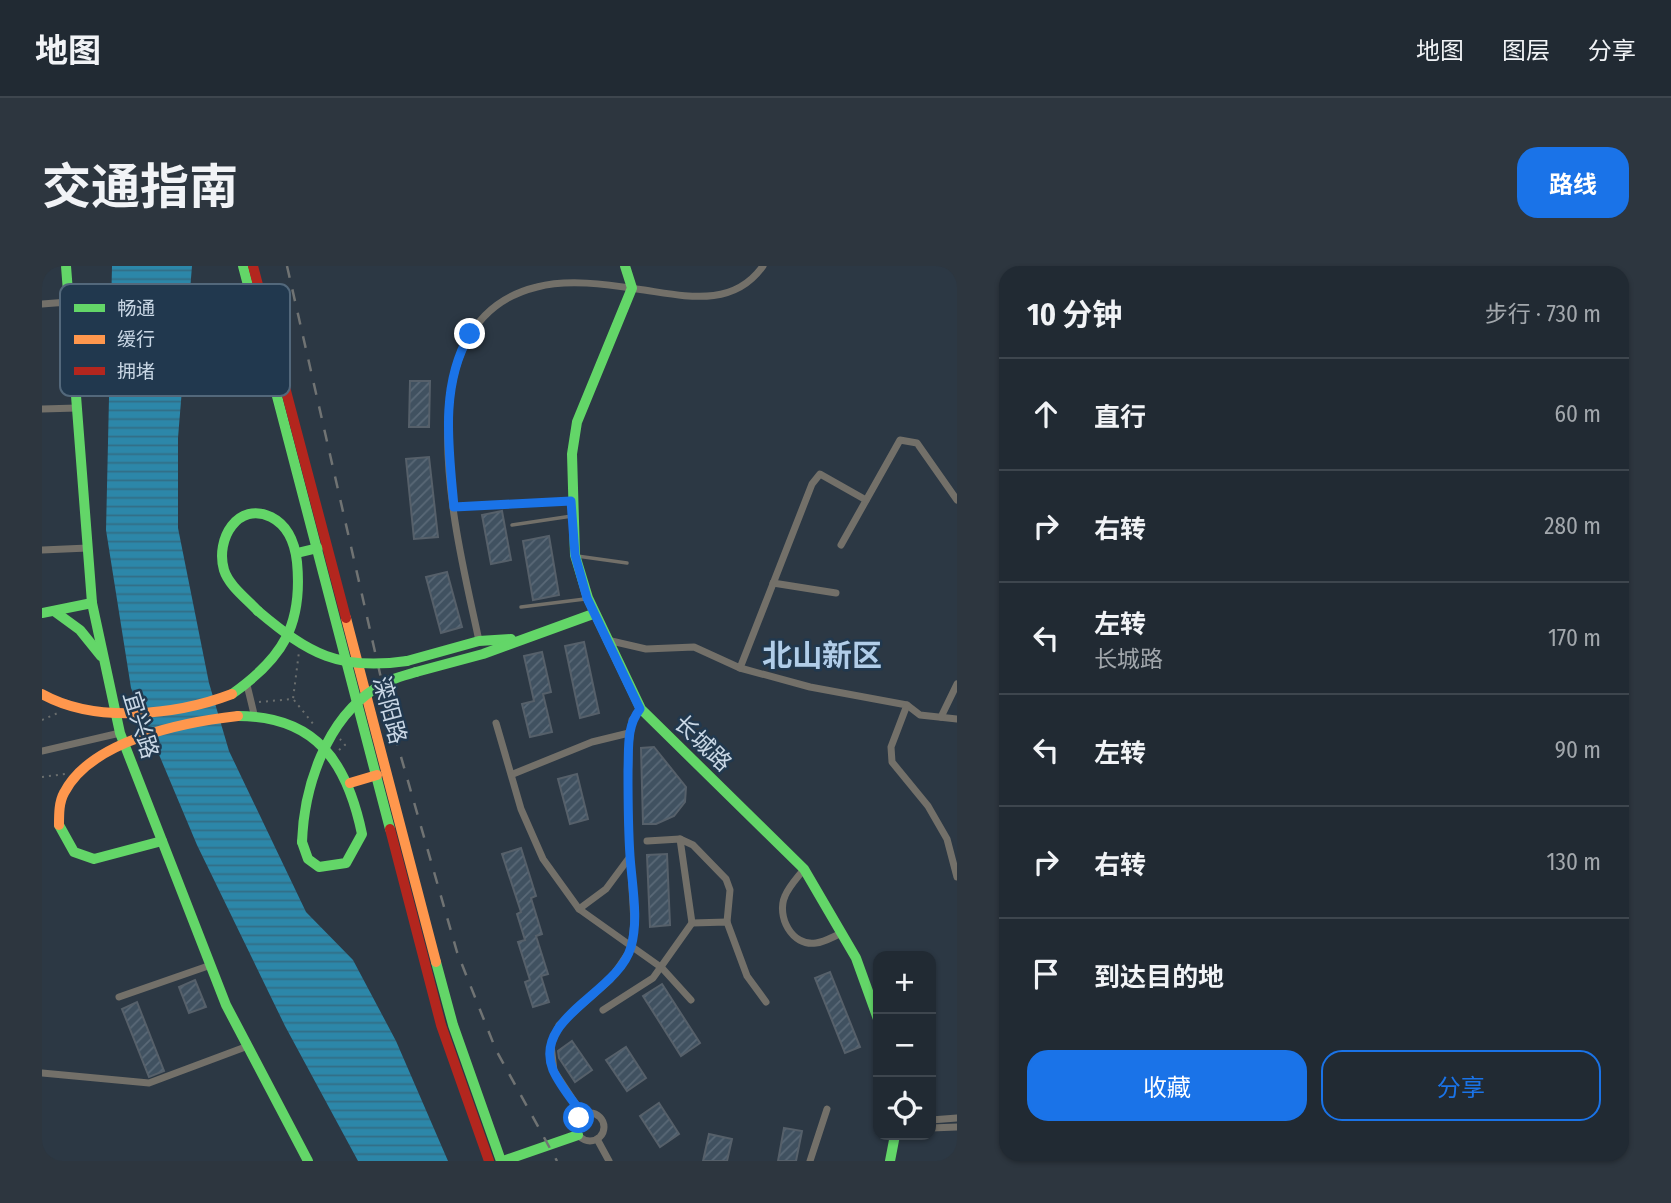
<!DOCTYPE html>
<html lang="zh">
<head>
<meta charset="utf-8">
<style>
  body { margin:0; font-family:"Fira Sans Condensed","Noto Sans SC",sans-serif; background:#2d363f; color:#f1f3f6 }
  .controls { position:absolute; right:21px; bottom:21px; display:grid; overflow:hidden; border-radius:14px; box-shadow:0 2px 5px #0004 }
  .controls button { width:63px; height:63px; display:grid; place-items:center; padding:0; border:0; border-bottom:2px solid #3e464e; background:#212a33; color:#f1f3f6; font:35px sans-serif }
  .stop { position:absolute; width:21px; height:21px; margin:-16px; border:5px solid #1a73e8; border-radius:50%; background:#fff }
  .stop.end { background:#1a73e8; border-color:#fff; box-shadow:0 2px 7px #0008 }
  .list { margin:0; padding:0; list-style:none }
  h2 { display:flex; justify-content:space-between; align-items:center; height:91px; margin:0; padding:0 28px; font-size:30px }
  h2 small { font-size:23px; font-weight:400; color:#a2a7ac }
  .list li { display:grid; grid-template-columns:46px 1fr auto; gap:21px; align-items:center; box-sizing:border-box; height:112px; padding:0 28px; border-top:2px solid #3e464e }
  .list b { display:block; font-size:26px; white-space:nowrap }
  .list p { margin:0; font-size:23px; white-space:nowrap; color:#a2a7ac }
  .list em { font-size:23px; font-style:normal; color:#a2a7ac }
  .actions { display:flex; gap:14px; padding:21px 28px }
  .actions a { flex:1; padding:16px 0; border:2px solid #1a73e8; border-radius:21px; text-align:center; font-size:24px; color:#1a73e8 }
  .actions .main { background:#1a73e8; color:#fff }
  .icon { flex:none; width:38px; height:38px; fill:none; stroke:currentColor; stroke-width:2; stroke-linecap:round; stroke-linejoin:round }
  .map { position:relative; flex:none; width:915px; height:895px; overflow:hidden; border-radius:21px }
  header { display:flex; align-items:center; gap:42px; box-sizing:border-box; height:98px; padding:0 35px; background:#212a33; border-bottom:2px solid #3e464e }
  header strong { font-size:33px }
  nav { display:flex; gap:38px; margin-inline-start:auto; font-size:24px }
  .intro { display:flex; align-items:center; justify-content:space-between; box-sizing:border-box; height:168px; padding:0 42px }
  h1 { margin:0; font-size:49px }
  .button { padding:18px 32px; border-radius:21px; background:#1a73e8; color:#fff; font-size:24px; font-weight:700 }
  main { display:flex; gap:42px; padding:0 42px }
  aside { flex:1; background:#212a33; border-radius:21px; box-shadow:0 2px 5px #0004 }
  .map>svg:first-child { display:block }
</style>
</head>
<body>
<header>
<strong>地图</strong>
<nav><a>地图</a><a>图层</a><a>分享</a></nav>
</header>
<div class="intro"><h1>交通指南</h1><a class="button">路线</a></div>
<main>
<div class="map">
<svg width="915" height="895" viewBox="0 0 915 895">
  <defs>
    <pattern id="water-rules" width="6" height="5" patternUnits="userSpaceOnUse" patternTransform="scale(1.75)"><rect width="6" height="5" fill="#2c87a9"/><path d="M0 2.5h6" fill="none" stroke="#326e86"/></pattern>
    <pattern id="building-hatch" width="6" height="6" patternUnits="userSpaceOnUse" patternTransform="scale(1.75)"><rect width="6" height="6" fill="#405160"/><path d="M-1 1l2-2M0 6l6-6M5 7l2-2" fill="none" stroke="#5a6977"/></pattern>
  </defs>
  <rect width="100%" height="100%" fill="#2c3844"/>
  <path fill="url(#water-rules)" d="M70,0H150L136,172V262L167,417L187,485L264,646L311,694L354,775L406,895H316L243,760L155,579L89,422L64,264Z"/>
  <g fill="url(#building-hatch)" stroke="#56606a" stroke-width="2">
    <path d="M368,115H388L387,161H367Z"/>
    <path d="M387,191L396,271L372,273L364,193Z"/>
    <path d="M460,245L469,294L449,298L440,249Z"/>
    <path d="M507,270L517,329L491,334L481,275Z"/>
    <path d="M405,306L420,361L399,367L384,311Z"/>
    <path d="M542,376L557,447L538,452L523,380Z"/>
    <path d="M500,386L509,426L501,428L510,466L488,471L480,438L492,435L482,390Z"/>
    <path d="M612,481L644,521L643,536L632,550L614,558H601L599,482Z"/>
    <path d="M535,508L546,553L528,558L516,513Z"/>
    <path d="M479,582L494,630L489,632L500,668L494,670L506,708L499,710L507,736L491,741L483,716L488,714L476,676L483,674L475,648L479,646L460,588Z"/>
    <path d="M625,588L628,659L608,661L605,589Z"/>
    <path d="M788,706L818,781L803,787L773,712Z"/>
    <path d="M153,714L164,741L147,747L137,721Z"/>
    <path d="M620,718L658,777L639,790L601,730Z"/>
    <path d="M95,736L122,805L107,811L80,743Z"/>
    <path d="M530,775L550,804L533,816L517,792L516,785Z"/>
    <path d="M584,781L604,812L585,825L564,794Z"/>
    <path d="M617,837L637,868L618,881L598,850Z"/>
    <path d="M742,862L760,865L754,895H736Z"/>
    <path d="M667,868L690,873L685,895H661Z"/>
  </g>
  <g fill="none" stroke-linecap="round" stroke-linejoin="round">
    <g stroke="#6a6e6e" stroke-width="2" stroke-dasharray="2 5" stroke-linecap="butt">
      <path d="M252,434L272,459"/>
      <path d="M217,436L251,433L257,386"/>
      <path d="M0,454L18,446"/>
      <path d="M297,484L303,479L298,473"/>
      <path d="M0,511L23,508"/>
    </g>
    <g stroke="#737069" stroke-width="3.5">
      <path d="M470,259L530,250"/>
      <path d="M535,290L585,297"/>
      <path d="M479,341L543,333"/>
    </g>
    <g stroke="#737069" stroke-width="7">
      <path d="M0,38L26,36"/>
      <path d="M0,143L35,142"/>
      <path d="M412,241L529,235"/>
      <path d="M799,279L858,174L875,177L915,234"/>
      <path d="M0,284L46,282"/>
      <path d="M731,317L794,327"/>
      <path d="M565,374L604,383L652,381L698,402L768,421L865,439L878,449L915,453"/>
      <path d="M437,375C417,278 354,55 495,21C525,13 564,18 595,23C640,29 690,44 721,0"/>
      <path d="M698,402L770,218L778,208L824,234"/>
      <path d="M205,419L212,448"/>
      <path d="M865,439L849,481L850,496L886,540L905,573L915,611"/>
      <path d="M899,451L915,418"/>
      <path d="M454,457L479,543L501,593L537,643L620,702L649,734"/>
      <path d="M0,485L78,467"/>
      <path d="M471,508L550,476L587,467"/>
      <path d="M605,575L638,573L651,579L684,613L688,624L685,656"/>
      <path d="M762,603C756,611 747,620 743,630C734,650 750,681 774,677C783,676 792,670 800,667"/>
      <path d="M537,643L564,623L587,592"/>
      <path d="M650,657L685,656L705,710L724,736"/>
      <path d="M77,731L169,699"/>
      <path d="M561,744L611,712L650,657L638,573"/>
      <path d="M0,807L107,817L206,780"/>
      <circle cx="548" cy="861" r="14"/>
      <path d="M541,849L512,805L509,779L517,759L568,714L589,683L592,656L586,554L587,479L590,454L599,443"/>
      <path d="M889,854L915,852"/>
      <path d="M889,862L915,861"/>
      <path d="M555,873L567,895"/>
      <path d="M768,895L785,843"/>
    </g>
    <g stroke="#63d668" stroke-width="10">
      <path d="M24,0L50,337L78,467L184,739L266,895"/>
      <path d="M201,0L348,563"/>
      <path d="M583,0L590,22L535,156L530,188L533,289L546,332L599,443L762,603L814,692L836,753"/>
      <path d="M255,287L276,282"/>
      <path d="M12,345L38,364L59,390"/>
      <path d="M0,347L50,337"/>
      <path d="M365,395L437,375L469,373"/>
      <path d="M374,406L441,388L551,348"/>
      <path d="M190,428C241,392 261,359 255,296C253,278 247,260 229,251C196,235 173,273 182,304C187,320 205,333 216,345"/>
      <path d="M196,450C274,450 305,496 320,568L304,597L277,601L266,593L260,576"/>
      <path d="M17,559L32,586L52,593L120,575"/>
      <path d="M394,696L411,759L459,895"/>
      <path d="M461,895L536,869"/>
      <path d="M848,895L853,869"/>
    </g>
    <g stroke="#ff974d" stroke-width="10">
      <path d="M304,352L394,696"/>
      <path d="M308,517L335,509"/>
    </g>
    <g stroke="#b3261e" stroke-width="10">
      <path d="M211,0L304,352"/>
      <path d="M348,563L399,759L447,895"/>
    </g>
    <path stroke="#707373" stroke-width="2.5" stroke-dasharray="12 12" stroke-linecap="butt" d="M245,0L349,456L415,686L454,784L515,895"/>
    <g stroke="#63d668" stroke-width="10">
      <path d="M216,345C267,388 297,405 365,395"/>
      <path d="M260,576C262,521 284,453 334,422C346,414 360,410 374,406"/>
    </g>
    <g stroke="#ff974d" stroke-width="10">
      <path d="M0,428C54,458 135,449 190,428"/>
      <path d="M17,559C17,548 17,536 22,527C49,474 142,456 196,450"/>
    </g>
  </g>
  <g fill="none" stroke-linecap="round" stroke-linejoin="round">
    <path stroke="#1a73e8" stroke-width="9" d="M428,68C397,120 407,184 412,241L529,235L533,289L545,332L598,443C584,461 587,482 586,504C586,533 586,561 588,590C590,619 597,653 589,681C576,727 490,751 511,804C518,820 531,835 541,849L537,852"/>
  </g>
  <g text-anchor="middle" stroke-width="5" stroke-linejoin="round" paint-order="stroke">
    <g font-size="23" fill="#c9d7e5" stroke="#21384e">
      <text transform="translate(348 444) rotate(75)" y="8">滦阳路</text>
      <text transform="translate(99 459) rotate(73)" y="8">宜兴路</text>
      <text transform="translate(661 477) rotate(44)" y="8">长城路</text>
    </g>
    <g font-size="30" font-weight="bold" fill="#b1cde8" stroke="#21384e">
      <text x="780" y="400">北山新区</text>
    </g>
  </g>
  <rect x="18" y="18" width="230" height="112" rx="10" fill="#21384e" stroke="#53687b" stroke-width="2"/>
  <rect x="32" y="38" width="31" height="8" fill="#63d668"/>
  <rect x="32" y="69" width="31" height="9" fill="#ff974d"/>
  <rect x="32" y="101" width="31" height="8" fill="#b3261e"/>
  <g font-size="19" fill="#c9d7e5">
    <text x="75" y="49">畅通</text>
    <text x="75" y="80">缓行</text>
    <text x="75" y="112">拥堵</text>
  </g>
</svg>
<div class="controls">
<button>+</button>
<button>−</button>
<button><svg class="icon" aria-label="locate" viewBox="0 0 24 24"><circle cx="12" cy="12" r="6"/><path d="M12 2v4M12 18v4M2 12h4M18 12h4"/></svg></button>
</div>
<div class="stop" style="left:537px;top:852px"></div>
<div class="stop end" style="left:428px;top:68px"></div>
</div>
<aside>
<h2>10 分钟<small>步行 · 730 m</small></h2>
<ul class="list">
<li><svg class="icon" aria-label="ahead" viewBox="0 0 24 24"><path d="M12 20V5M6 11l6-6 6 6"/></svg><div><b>直行</b></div><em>60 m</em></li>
<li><svg class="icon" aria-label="right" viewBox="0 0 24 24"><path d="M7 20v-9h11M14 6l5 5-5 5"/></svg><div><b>右转</b></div><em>280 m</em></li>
<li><svg class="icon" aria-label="left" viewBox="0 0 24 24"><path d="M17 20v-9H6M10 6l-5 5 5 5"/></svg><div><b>左转</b><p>长城路</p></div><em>170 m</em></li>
<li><svg class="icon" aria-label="left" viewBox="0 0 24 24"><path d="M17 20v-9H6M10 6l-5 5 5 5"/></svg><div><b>左转</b></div><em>90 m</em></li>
<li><svg class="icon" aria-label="right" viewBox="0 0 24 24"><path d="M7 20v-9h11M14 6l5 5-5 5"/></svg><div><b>右转</b></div><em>130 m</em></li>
<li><svg class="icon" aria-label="arrive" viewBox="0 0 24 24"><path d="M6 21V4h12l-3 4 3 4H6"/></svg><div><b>到达目的地</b></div></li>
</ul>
<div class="actions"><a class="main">收藏</a><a>分享</a></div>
</aside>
</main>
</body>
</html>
